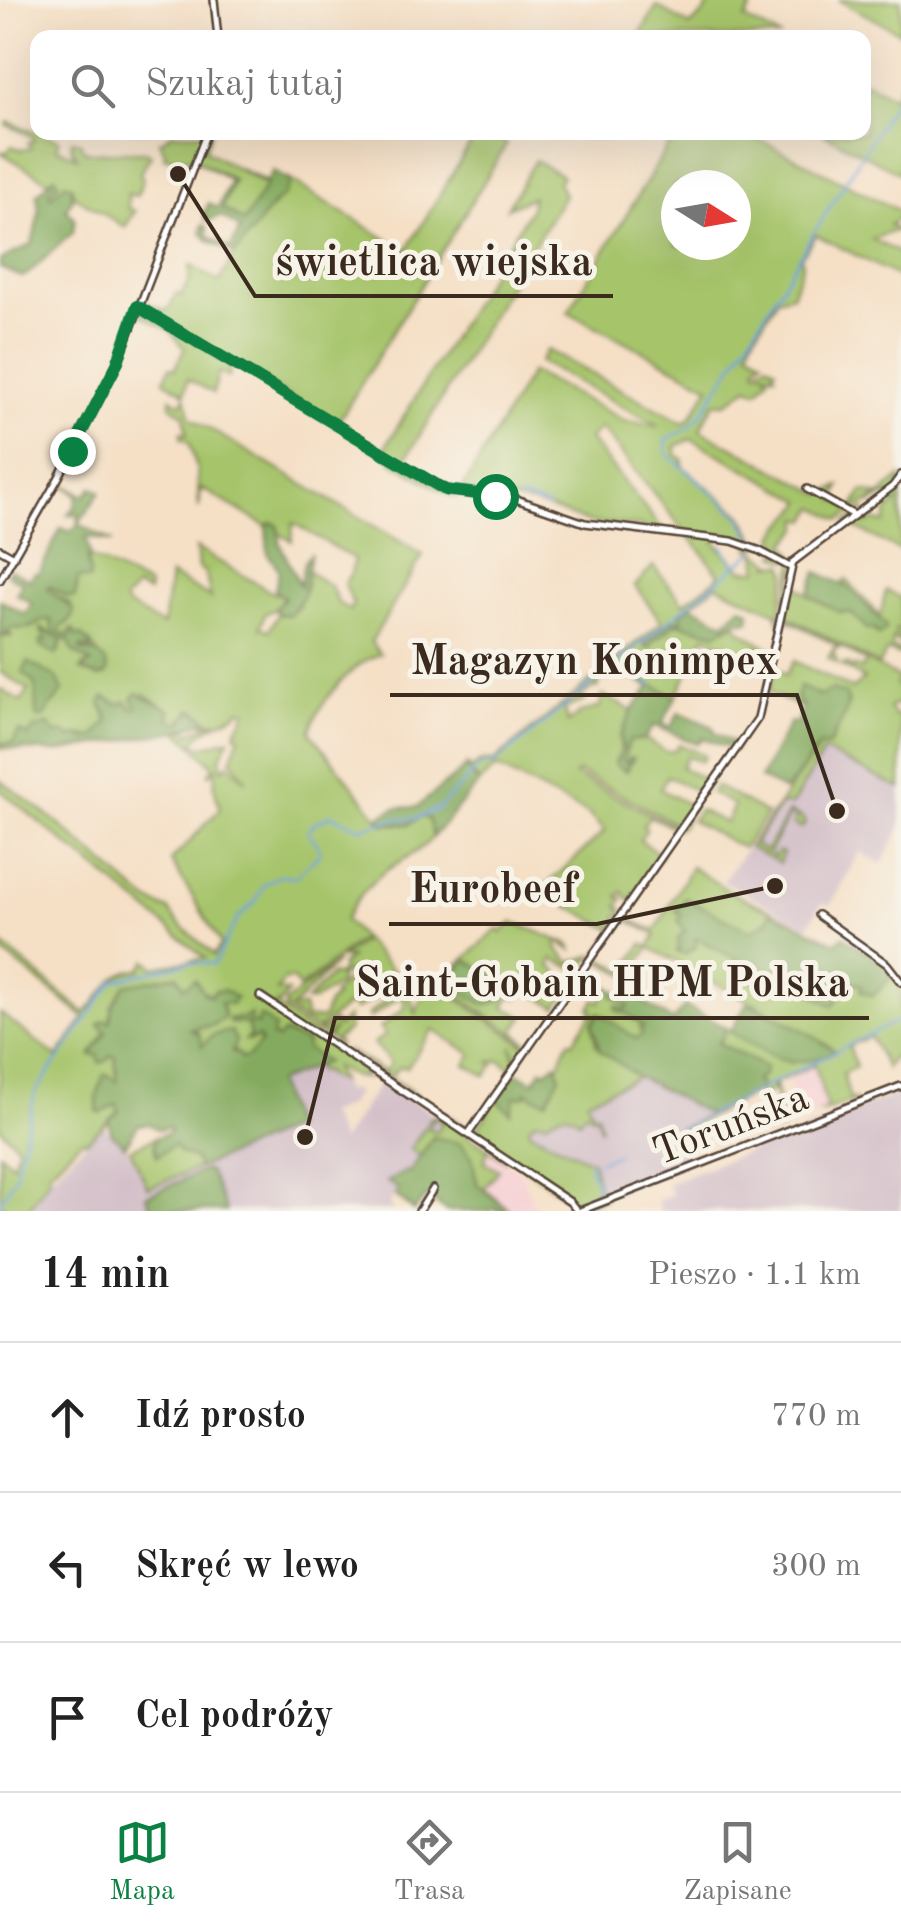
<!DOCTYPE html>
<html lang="pl">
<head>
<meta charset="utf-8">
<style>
  body { margin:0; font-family:"Old Standard TT",serif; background:#f6f6f6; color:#222 }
  .compass { position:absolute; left:661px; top:170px; width:90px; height:90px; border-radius:50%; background:#fff; box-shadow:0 10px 40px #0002; rotate:101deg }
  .stop { position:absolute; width:30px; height:30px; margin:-22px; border:8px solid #0b8043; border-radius:50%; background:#fff }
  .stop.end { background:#0b8043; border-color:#fff; box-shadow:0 2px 10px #0008 }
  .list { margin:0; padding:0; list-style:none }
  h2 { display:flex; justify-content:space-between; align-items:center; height:130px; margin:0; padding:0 40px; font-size:42px }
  h2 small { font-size:32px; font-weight:400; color:#767676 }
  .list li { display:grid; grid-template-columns:65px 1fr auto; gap:30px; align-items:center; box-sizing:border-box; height:150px; padding:0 40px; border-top:2px solid #e0e0e0 }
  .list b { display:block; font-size:38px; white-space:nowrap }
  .list em { font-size:32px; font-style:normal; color:#767676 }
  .icon { flex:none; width:55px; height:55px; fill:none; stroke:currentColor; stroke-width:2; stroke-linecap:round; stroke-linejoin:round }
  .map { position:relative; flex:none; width:901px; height:1211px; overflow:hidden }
  .search { position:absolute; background:#fff; box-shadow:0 10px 40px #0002; left:30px; right:30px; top:30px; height:110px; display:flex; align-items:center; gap:25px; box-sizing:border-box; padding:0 35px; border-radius:20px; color:#767676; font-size:38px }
  .sheet { height:580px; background:#fff }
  nav { display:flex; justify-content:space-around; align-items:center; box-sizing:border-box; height:140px; border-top:2px solid #e0e0e0; background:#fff; font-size:28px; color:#767676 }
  nav a { display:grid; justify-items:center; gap:5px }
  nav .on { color:#0b8043 }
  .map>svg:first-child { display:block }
</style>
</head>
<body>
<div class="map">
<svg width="901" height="1211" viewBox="0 0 901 1211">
  <rect width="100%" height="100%" fill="#f7f3e8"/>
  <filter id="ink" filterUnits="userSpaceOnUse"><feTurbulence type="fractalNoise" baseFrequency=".01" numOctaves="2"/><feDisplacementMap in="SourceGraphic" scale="20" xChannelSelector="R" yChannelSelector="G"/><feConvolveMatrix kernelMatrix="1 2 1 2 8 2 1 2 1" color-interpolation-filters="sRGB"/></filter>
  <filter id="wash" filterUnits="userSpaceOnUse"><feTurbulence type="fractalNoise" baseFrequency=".0048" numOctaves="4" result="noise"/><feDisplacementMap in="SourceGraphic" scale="40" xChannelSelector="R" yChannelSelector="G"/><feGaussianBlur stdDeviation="2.25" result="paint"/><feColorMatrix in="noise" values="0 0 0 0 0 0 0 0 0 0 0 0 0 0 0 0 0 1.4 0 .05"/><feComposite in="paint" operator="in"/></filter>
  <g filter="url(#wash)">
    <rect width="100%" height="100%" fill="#f5dfc5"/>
    <g fill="#f7cfd3">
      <path d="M815,1063L827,1109L800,1120L788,1076Z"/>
      <path d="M478,1145L521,1173L536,1211H509L461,1170Z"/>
    </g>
    <g fill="#d2bdc7">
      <path d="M821,746L901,787V827L882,864L860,852L830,906L824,903L819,907L808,927L723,881Z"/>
      <path d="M331,1060L345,1092L353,1089L355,1094L349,1105L328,1114L341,1142L382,1080L443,1121L389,1204L392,1211H27L45,1183L103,1126L127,1148L147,1187L276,1082Z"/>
      <path d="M638,1077L710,1115L681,1128L691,1162L590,1202L518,1126Z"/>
      <path d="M901,1093V1211H661L657,1201L672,1195L667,1183Z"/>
    </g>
    <g fill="#a6c46b" stroke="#707744" stroke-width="2.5" fill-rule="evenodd">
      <path d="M712,0H756L745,19L781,37L638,38L657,6L690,26L704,13Z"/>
      <path d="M838,0H901V33Z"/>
      <path d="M864,81L894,97L901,81V174L822,133L864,132Z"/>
      <path d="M8,122L59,140L57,148L77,157L71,147L72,140L80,142L84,151L92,152H145L151,155L140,173L143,179L137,196L128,194V208L135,211L125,227L73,195L72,186L65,184L51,197L49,192L58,183L55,176L48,181L0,152H7L12,146L21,150L31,148L28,142L34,141L32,136L7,125Z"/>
      <path d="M172,133H211L205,150L266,185L245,222L222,208L234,180L193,159L164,157L165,153L160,142Z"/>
      <path d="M477,133H489L507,144L337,424L208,350L230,367L229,377L219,372L213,393L188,379L185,393L164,380L170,367L175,369L185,349L169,330L138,313L143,301L167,311L177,293L181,295L189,281L190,265L219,282L237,248L285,192L290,182L287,178L406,251Z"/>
      <path d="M676,133H747L901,212V217L889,225L897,230L872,239L901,254V278L816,235L801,257L803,263L793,294L778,298L752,340L749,350L763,359L756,366L758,371L767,363L776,368L773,371L775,374L764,372L769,377L758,391L748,387L727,403H714L700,430L822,494L840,486L835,500L853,509L863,491L878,495L840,520L816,507L808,520L800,518V528L786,543L794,555L788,560L776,555L782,548L775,537C782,521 795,516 803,501L691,439L676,446V455L683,459V467L742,515L760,546L756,548C748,539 734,536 721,536L715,542L743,570H759L756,553L748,547L774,563L771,565L784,564L787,574L778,622L777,613L716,585L681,613L682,621L673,619L644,644L650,648L652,642L677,623L716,633L736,623L740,630L772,650L771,653L757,647L750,659L705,636L687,666L690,668L676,697L620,668L599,681L597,688L594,687L581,696L584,701L565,708L568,723L580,713L600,707L603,695L632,711L620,737L621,754L615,761L627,771L633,759L626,763L623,760L629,741L645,739L667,752L675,750L679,744L705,756L701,762L687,756L681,767L710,783L702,794L667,776L660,789L693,807L681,827L578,772L575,775L678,829L649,816L643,826L647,829L640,840L661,855L630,901L623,892L618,896L623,899L618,906L623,909L611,929L540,891L605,831L588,814L496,767L479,783L466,764L471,769L482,761L493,762L662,622L635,586L653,566L684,603L716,579L719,574L690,537L637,526L591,523L536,504L461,491L531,372L625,421L659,426L540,362L547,350L684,423L691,417L710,386L568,312ZM676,185H736V245H676ZM601,428L685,532L664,530L659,525L589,439Z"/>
      <path d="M535,160L562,176L558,182L564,195L403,463L454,492L457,497L451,496L392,462L393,458L383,451L530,209L532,197L507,208Z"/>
      <path d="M185,396L191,418L423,555L371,642L380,654C352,663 317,704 310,732L383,824H409L421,817L428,818L433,837C420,852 404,858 387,870C370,882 354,901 345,920L362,938L300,988L293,980H284L277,991L288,992L279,1005H275L355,1063L366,1078L355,1077L334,1067L340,1081L330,1078L323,1071L319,1072L316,1066L325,1062L272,1036L258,1024L250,1023L249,1018H229L247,1024L250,1030L248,1041L259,1037L261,1042L250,1056L241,1059L231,1048L211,1040L202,1048L197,1031L189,1030L192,1027C204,1029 222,1026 224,1013L220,1002L232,1004L190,985L184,987L181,983L112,1006L110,1023L92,1055L115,1056L118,1076L109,1106L116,1104L119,1111L87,1141L81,1140L49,1172L50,1177L27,1211H8L5,1206L0,1209V1153L13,1164L18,1146L0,1128V1013L57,1057L85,1018L0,950V943L85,1013C104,997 111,968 139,970L147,960L154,967L205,958C137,901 69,846 0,790V780L54,820L147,900L169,910L177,922L214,955L221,944L171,861L220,809L214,787L216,769L208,775L214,766L178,731L185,729L190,733L218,721L205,723L208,720L196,710L182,719L181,725L169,719L171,712L145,694L137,708L133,709L126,702L119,704L106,700L107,697L102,706L108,722C92,735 102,740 77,735L70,738L65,733L56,734L48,725L35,730L28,736L16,737L13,744H0V689L21,702L29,690L0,672V636L5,637L10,629L32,627L45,619L51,620L55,636L44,629L42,631L46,644L41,641L40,645L59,652L62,640L67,639L74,652L91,663L83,666L81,670L98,677L106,675L97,652L79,650L81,647L92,649V644L81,636L70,637L61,634V639L57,638L58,630L72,619L70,604L47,591L50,586L67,597L77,590L78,578L90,576L88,556L149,586L148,593L137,587L125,599L126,604L163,626L170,575L211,598L205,572L198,568L196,548L273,593L284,595L275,609L265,614L260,627L269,630L278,614L290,615L299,606L308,572L331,586L338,603L350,610L353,604L344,584L351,573L354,559L293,523L292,541L278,533L272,523L266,526L201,488L199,508L197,470L189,442L181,438L182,432L187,434L184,414L171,406V398L181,404ZM241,709L246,711L235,734L240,736L231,759L247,781L228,764L222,769L220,759L229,739L202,747L194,743C201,727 228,722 241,709Z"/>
      <path d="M901,477L900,485L901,551L846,523L866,508L856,517L868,524L871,520L885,523L888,510L896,503L886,495L869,505Z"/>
      <path d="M805,555L791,582L823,604L851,613L879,635L886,626L843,584L846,579L880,616L886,590L901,598V630H895L901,637V645L894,637L891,648L897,649L901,655L887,651L879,665L784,614L787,596L792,597L788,594L794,563Z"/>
      <path d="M784,617L901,679L898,678L896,685L899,688L901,685V707L897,704L889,708L896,717L901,715V789L824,751L792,805L782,804L754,844L766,851L789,812L803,819L805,825L800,828L793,824L796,817L789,815L769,853L775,857L779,851L783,853L779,863L749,847L820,746L827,747L831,743L849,703L845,694L820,696L802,702L803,708L769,693L774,666L786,675L794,661L852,689L864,679L840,665L848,664L852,670L854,666L862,669L866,662L841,647L833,650L837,663L828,658L836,645L786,619L782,627Z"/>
      <path d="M716,786L767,814L743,848L692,821L699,810L726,823L734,805L711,793Z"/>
      <path d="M691,867L734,894L772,911L768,920L751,931L681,915L686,932L677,950L687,951L695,937L748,965L746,976L762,987L785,975L851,982L877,988L894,975L901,986V1056L892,1059L886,1068L870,1036L849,1046L856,1067L843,1073L850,1100L855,1099V1101L819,1113L827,1109L815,1064L775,1083L783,1127L778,1131L773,1130L782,1126L773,1085L769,1093L762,1096L768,1134L759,1091L681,1131L680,1128C705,1117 755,1094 764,1067L718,1042L726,1031L725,1027L790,1063L834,1050L807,1032L650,948L628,976L595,958L624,917L655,931ZM625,919L656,935L649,947L642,944L625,971L599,957Z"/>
      <path d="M513,922L570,945L572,950L557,941V948L570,962L592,956L581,971L553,959L550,966L557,970L560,979L572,985L557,1007L523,989L517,998L510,996L504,1007L524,1017L514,1031L530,1045L439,982L498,929L501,933Z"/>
      <path d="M364,940L405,983L416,1013L420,1000L437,984L525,1045L526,1051L518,1062L512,1046L516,1065L512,1070L500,1060L490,1062L494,1064L486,1076L466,1065L472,1054L433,1030L407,1068L399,1067L390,1077L462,1125L471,1126L479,1115L470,1127L465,1128L346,1050L385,1072L390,1063L374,1043L385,1035L380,1028L405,1008L403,994L370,1018L368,1015L388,998L390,989L355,1010L349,1004L319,1028L321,1031L333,1022L338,1027L347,1017L349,1029L336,1040L340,1046L329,1038L334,1029L327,1037L285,1008V1003L337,962L291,1009L303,1007L306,1019L323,1018L328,1004L335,997L333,994L346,983L349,971L339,977L341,983L313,1001H306L331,975H340L342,965L350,958H341Z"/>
      <path d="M586,975L613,991L612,996L629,1005L626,1009L616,1006V1010L630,1015L644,1027L641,1038L637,1039L599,1013L592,1022L596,1045L638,1077L587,1100L592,1114L597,1113L601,1130L597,1118L585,1112L579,1120C569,1111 557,1112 547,1122L536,1120L529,1126L531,1132L593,1162L598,1187L593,1199L603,1194L605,1198L580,1207L475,1132L496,1099L511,1112L515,1097L525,1096L527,1091L532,1096L547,1101C556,1080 557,1061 569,1041L573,1042L593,1012L590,1009L595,999L600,1002L607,988Z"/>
      <path d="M436,1115L507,1161L487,1150L485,1162L499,1170L484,1188L511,1211H502V1205L477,1184L472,1157L433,1137L420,1156L410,1149L426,1126L436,1132L442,1122L435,1118L431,1124L427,1122Z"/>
      <path d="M155,1138L154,1147L159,1155L174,1145L195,1159L198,1168L148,1188L130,1149Z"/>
    </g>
    <g fill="#84aa5f" stroke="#606a3e" stroke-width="2.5">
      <path d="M200,162L234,180L222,208L244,222L266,185L238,168L267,182L273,171L291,182L283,197L274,203L235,254L209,241L201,232L203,225L207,227L208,236L230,249L240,229L221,216L206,221L204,213L209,203L218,208L230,181Z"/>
      <path d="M55,176L58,182L49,192L51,197L65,183L72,186V199L66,210L75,218L73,232L29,273L22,277L0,268V260L32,244L39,212L37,194Z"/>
      <path d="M60,482L85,496L92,487L100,492L79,524L113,542L86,537L91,558L88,557C87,565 91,571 89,580L78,578L75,597H67L50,586L47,588L74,610C73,623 57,625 57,637L61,639L63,633L70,637V631L73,629L76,636L81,635L94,648L81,647L80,650C93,653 107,653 108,672L101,677L81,670L91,663L74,652L67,639L62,640L56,655L40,645L41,641L47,642L41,629L54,636L51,620H45L29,628L10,629L6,633L13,636H0V600L25,614L32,603L16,594L22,583L7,574L10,569L30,580L34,573H39L61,528L70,531L78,525L79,514H68L75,507L77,495Z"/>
      <path d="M272,523L278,525L280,544L300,586L304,562L311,553C303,584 312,589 290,615L278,614L275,609L285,597L275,591L279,570L268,554L266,526Z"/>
      <path d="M817,572L848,587L886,626L885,631L878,635L875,629H867L851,613L839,612L808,595Z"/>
      <path d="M691,605L725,623L741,607L750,611L749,621H738L716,633L677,623L653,642L650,648L645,647V643L674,619L682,621L680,614Z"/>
      <path d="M28,662L57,678L63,691L42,718H37L36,714L35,684L23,673Z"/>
      <path d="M620,668L676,697L662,724L671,727L679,712L713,727L715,733L737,745L734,750L703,738L697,744L654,725L645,739L629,741L623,761L626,763L630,757L633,759L624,771L615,764L623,748L620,737L632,711L650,687L618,670Z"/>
      <path d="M800,686L820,696L831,690L846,694C853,712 836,727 829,745L820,746L785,791L760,778L790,722L796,724L803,708L796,697Z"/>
      <path d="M137,693L170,710L169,718L181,724L192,709L208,720L178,731L56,752L0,748V744L13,743L19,731L28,736L34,729L48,725L56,734L65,733L70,738L77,735L86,739L95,737L109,720L101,703L104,697L119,704L125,702L133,709L137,707L132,699Z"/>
      <path d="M466,767L479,783L433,837L428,818L421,817L409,824H383L379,817L395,808L417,807Z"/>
      <path d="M685,898L751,931L768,920L772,911L836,943L843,936L886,966L894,975L873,996L861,991L862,985L851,982L833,1006L785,976L777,990L762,987L746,976L747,965L696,938V947L686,954L678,953V938L685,931L678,921L681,915L676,911Z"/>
      <path d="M467,960L497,977L492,986L504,994L501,1000L485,1005L446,982Z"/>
      <path d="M177,975L184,987L195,979L205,994L212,996L214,991L224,990L236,998L232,1004L220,1003L225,1017C214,1027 202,1026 190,1029L200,1035L202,1046L213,1035L231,1031L236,1041L232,1052L238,1053L241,1059L249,1056L261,1042L259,1037L245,1040L250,1035L247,1024L230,1023L228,1020L242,1019L251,1014L250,1023L258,1024L259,1017L264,1018L275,1028L272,1037L278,1039L283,1033L307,1042L306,1048L326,1062L277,1082L293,1128L198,1168L195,1159L180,1153L174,1145L157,1156L154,1147L155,1138L170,1132L169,1127L159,1130L149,1124L138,1125L125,1146L112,1134L108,1121L119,1111L116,1104L101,1113L97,1111V1097L103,1076L107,1074L117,1081L115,1056L111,1055L107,1061L100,1063L98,1056L91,1055L106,1032L99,1024L105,1020L110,1022L112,1006L125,985Z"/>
      <path d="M608,987L629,998L632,994L672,1021L685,1006L725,1027V1034L718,1043L765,1067L764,1074L756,1081L763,1087L710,1115L638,1077L600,1050L592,1025L599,1013L637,1039L642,1034L640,1028L644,1027L630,1015L616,1010L617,1006L626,1009L629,1006L612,996L613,991Z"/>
      <path d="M748,1002L807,1032L835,1051C787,1075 774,1055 730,1032Z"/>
      <path d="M556,1063L560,1076L547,1101L532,1096L526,1091L525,1096L515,1097L511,1113L496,1099L517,1072L534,1082L542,1069L546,1071Z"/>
      <path d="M433,1137L460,1143L472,1157L477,1184L502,1205L504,1211H497L496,1207L490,1211H446L427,1196L414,1211L395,1195L399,1189L387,1182L406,1171L410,1172Z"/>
      <path d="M205,1170L210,1172L226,1211H152L146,1196Z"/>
    </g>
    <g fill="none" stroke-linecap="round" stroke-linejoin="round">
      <g stroke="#6fa3dc" stroke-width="2.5">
        <path d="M464,496L479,497"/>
        <path d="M519,497L548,507"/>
        <path d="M722,546L736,565"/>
        <path d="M757,546L740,516L667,454L666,440L689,428L702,413L754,332L901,90"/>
        <path d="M618,666L652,685"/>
        <path d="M561,709L753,552"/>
        <path d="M505,755L560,710"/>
        <path d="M305,867C324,852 324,851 308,833L314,823L331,815L361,828L394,819H415L439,808L481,765L494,764L503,757"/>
        <path d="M215,962L238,918L255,902L265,884L281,875L297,877L302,870"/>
        <path d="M680,1129L901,1019"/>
        <path d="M599,1161L617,1154"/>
        <path d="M0,1203L15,1177L35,1093L113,981L190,962L214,964"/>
        <path d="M587,1205L597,1185L589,1166L593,1164"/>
      </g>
    </g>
  </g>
  <g filter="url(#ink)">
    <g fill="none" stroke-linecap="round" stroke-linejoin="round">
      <defs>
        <g id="minor">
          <path d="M214,0L218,38"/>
          <path d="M137,306L448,491L513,498L585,523L732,541L758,550L790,567"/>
          <path d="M807,489L854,515"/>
          <path d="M0,549L14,557"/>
          <path d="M0,580L59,477L117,364L207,132"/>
          <path d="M818,915L887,964L901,982"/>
          <path d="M260,996L570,1202L577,1211"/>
          <path d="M469,1133L758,718L793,562L893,486L901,475"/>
          <path d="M419,1211L433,1189"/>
          <path d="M580,1211L901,1086"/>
        </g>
      </defs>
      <use href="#minor" stroke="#574537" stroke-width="10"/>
      <use href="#minor" stroke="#fff" stroke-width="5"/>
    </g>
  </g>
  <g fill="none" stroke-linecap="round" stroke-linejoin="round" filter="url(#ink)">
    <path stroke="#0b8043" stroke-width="12" d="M72,451L117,364L137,306L445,490L495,496"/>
  </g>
  <g text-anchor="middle" stroke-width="10" stroke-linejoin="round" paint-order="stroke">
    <g font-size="40" fill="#3b2a1e" stroke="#f7f3e8">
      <text transform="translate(730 1123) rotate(-21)" y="14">Toruńska</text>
    </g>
  </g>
  <path fill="none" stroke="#3b2a1e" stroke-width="4" d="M178 174L255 296H613M837 811L797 695H390M775 886L597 924H389M305 1137L335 1018H869"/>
  <g fill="#3b2a1e" stroke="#f7f3e8" stroke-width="4">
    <circle cx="178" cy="174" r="10"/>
    <circle cx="837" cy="811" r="10"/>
    <circle cx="775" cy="886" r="10"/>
    <circle cx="305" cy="1137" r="10"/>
  </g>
  <g font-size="42" text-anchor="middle" font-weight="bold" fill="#3b2a1e" stroke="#f7f3e8" stroke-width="10" stroke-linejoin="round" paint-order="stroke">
    <text x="434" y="275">świetlica wiejska</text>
    <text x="594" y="674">Magazyn Konimpex</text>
    <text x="493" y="902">Eurobeef</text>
    <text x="602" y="996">Saint-Gobain HPM Polska</text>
  </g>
</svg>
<svg class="compass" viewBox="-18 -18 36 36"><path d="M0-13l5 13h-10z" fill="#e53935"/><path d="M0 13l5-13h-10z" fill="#767676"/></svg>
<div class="stop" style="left:495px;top:496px"></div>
<div class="stop end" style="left:72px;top:451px"></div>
<div class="search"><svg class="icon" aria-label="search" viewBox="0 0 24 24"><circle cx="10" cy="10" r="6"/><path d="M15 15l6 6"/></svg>Szukaj tutaj</div>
</div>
<section class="sheet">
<h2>14 min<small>Pieszo · 1.1 km</small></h2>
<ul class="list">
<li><svg class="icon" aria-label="ahead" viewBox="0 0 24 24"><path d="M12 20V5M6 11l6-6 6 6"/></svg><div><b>Idź prosto</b></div><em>770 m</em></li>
<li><svg class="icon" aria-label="left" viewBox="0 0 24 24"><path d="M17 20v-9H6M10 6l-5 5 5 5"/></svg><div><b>Skręć w lewo</b></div><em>300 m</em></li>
<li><svg class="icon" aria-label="arrive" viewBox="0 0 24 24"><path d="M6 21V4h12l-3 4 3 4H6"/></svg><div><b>Cel podróży</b></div></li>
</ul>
</section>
<nav>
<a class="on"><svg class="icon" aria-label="map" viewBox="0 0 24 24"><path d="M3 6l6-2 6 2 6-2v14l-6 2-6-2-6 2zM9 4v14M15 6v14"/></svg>Mapa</a>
<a><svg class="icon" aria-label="directions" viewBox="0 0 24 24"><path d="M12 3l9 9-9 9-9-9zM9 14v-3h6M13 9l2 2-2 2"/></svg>Trasa</a>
<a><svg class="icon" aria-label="saved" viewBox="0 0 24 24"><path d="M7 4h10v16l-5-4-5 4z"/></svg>Zapisane</a>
</nav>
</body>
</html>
